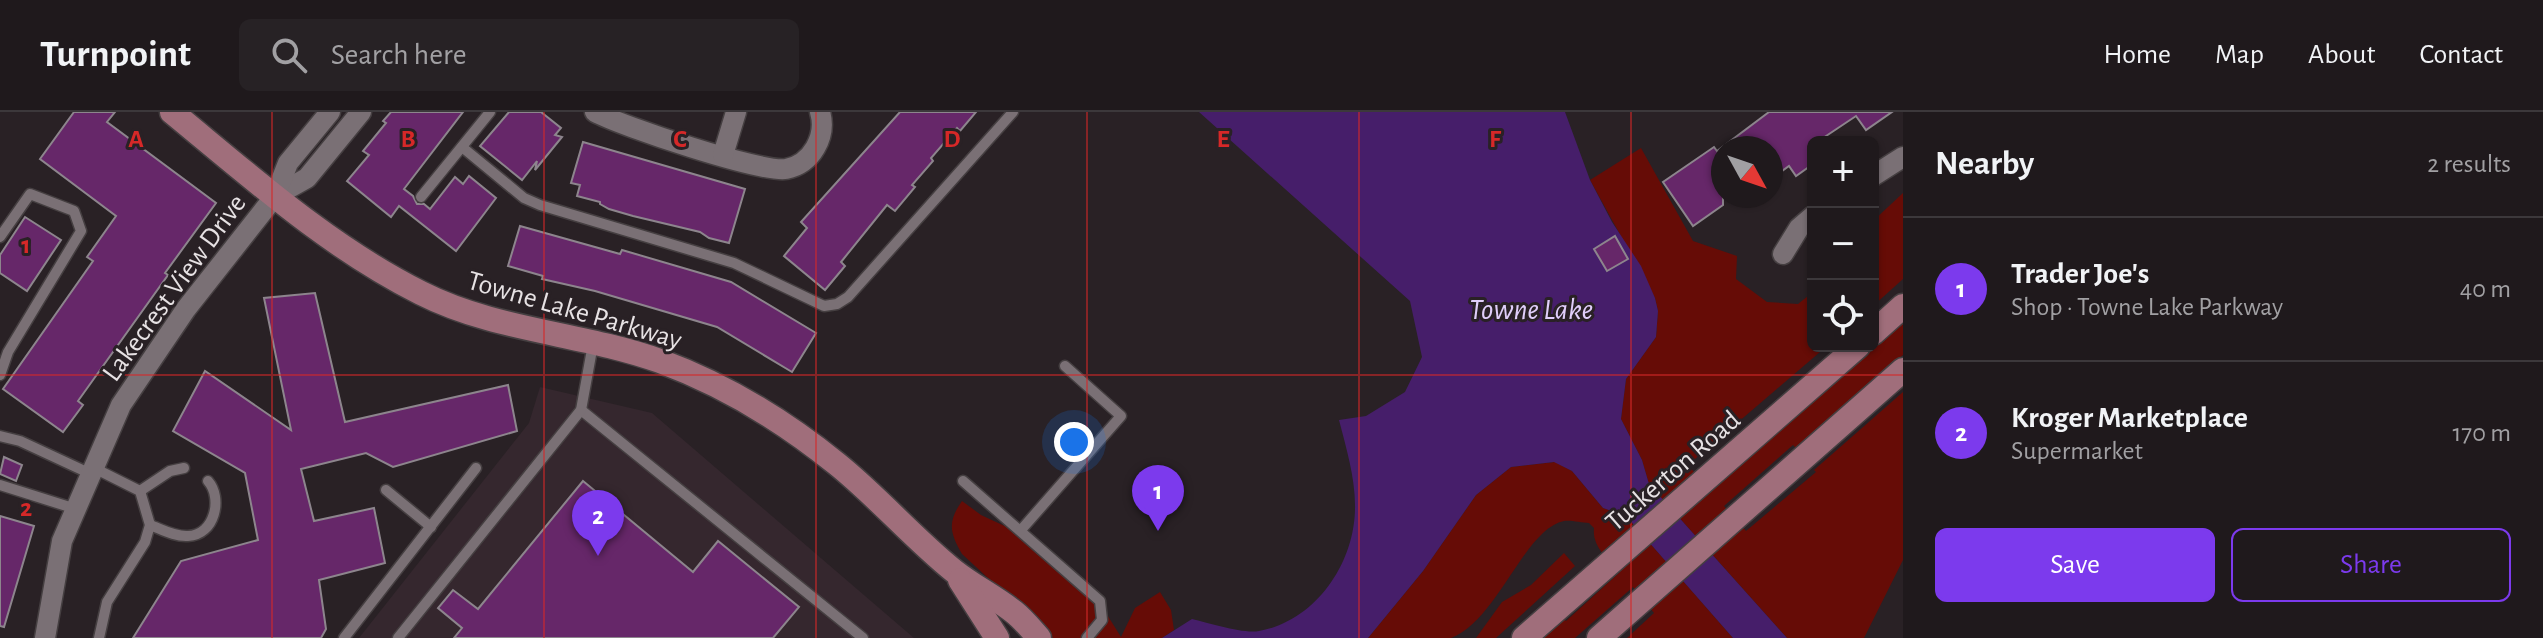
<!DOCTYPE html>
<html lang="en">
<head>
<meta charset="utf-8">
<style>
  body { margin:0; font-family:"Alegreya Sans",sans-serif; background:#272225; color:#f1f3f6 }
  .controls { position:absolute; right:24px; top:24px; display:grid; overflow:hidden; border-radius:12px; box-shadow:0 2px 6px #0004 }
  .controls button { width:72px; height:72px; display:grid; place-items:center; padding:0; border:0; border-bottom:2px solid #3c383b; background:#1f191c; color:#f1f3f6; font:40px sans-serif }
  .compass { position:absolute; left:1711px; top:24px; width:72px; height:72px; border-radius:50%; background:#1f191c; box-shadow:0 2px 6px #0004; rotate:130deg }
  .you { position:absolute; left:1074px; top:330px; width:28px; height:28px; margin:-20px; border:6px solid #fff; border-radius:50%; background:#1a73e8; box-shadow:0 0 0 12px #1a73e833 }
  .badge { display:grid; place-items:center; width:52px; height:52px; border-radius:50%; background:#7c3aed; color:#fff; font-size:26px; font-weight:700 }
  .pin { position:absolute; translate:-50% -66px; filter:drop-shadow(0 2px 4px #0008) }
  .pin::after { content:''; position:absolute; top:42px; width:28px; height:24px; background:inherit; clip-path:polygon(0 0,100% 0,50% 100%) }
  .list { margin:0; padding:0; list-style:none }
  h2 { display:flex; justify-content:space-between; align-items:center; height:104px; margin:0; padding:0 32px; font-size:34px }
  h2 small { font-size:26px; font-weight:400; color:#a1a0a3 }
  .list li { display:grid; grid-template-columns:52px 1fr auto; gap:24px; align-items:center; box-sizing:border-box; height:144px; padding:0 32px; border-top:2px solid #3c383b }
  .list b { display:block; font-size:30px; white-space:nowrap }
  .list p { margin:0; font-size:26px; white-space:nowrap; color:#a1a0a3 }
  .list em { font-size:26px; font-style:normal; color:#a1a0a3 }
  .actions { display:flex; gap:16px; padding:24px 32px }
  .actions a { flex:1; padding:18px 0; border:2px solid #7c3aed; border-radius:12px; text-align:center; font-size:28px; color:#7c3aed }
  .actions .main { background:#7c3aed; color:#fff }
  .icon { flex:none; width:44px; height:44px; fill:none; stroke:currentColor; stroke-width:2; stroke-linecap:round; stroke-linejoin:round }
  .map { position:relative; flex:none; width:1903px; height:526px; overflow:hidden }
  header { display:flex; align-items:center; gap:48px; box-sizing:border-box; height:112px; padding:0 40px; background:#1f191c; border-bottom:2px solid #3c383b }
  header strong { font-size:38px }
  nav { display:flex; gap:44px; margin-inline-start:auto; font-size:28px }
  .search { width:560px; height:72px; background:#272225; display:flex; align-items:center; gap:20px; box-sizing:border-box; padding:0 28px; border-radius:12px; color:#a1a0a3; font-size:30px }
  main { display:flex }
  aside { flex:1; background:#1f191c }
  .map>svg:first-child { display:block }
</style>
</head>
<body>
<header>
<strong>Turnpoint</strong>
<div class="search"><svg class="icon" aria-label="search" viewBox="0 0 24 24"><circle cx="10" cy="10" r="6"/><path d="M15 15l6 6"/></svg>Search here</div>
<nav><a>Home</a><a>Map</a><a>About</a><a>Contact</a></nav>
</header>
<main>
<div class="map">
<svg width="1903" height="526" viewBox="0 0 1903 526">
  <rect width="100%" height="100%" fill="#292125"/>
  <path fill="#35272e" d="M540,275L652,301L914,526H359L529,311Z"/>
  <g fill="#660c06">
    <path d="M1641,36L1693,129L1737,144L1736,167L1767,190L1798,192L1813,180V234H1827L1688,353L1710,379L1903,206V243L1796,336L1793,333L1724,394L1746,419L1816,360L1814,358L1903,280V448L1864,526H1787L1649,372L1642,348L1621,307L1626,267L1656,225L1658,199L1655,186L1590,68Z"/>
    <path d="M1903,81V167L1873,194V109Z"/>
    <path d="M1555,350L1572,359L1603,396L1626,404L1733,526H1627L1654,501L1633,475L1575,526H1541L1563,506L1566,509L1620,460C1608,447 1592,435 1594,416L1589,411C1582,411 1571,408 1564,409C1524,417 1498,508 1451,526H1368L1423,459L1476,383L1511,355Z"/>
    <path d="M962,389L981,403L1024,423L1091,477L1121,525L1135,496L1160,480L1171,498L1174,518L1162,526H1053L962,442C950,421 947,410 962,389Z"/>
    <path d="M1564,441L1575,454L1496,526H1476L1502,490L1531,473Z"/>
  </g>
  <path fill="#461e6a" d="M1199,0H1565L1590,68L1612,110L1641,154L1655,186L1658,199L1656,225L1626,267L1621,307L1642,348L1649,372L1787,526H1733L1626,404L1603,396L1572,359L1554,350L1511,355L1476,383L1423,459L1368,526H1162L1192,507C1209,511 1243,522 1259,519C1316,509 1356,450 1355,393C1355,365 1346,335 1339,308L1366,304L1405,280L1422,245L1410,189Z"/>
  <g fill="#662769" stroke="#8d858d" stroke-width="2">
    <path d="M74,0H115L107,10L216,91L165,161L168,163L78,289L83,293L63,320L3,277L93,149L87,145L116,104L40,47Z"/>
    <path d="M391,0H463L404,77L413,84L417,92H424L430,97L455,65L463,72L469,64L496,86L456,139L399,94L391,105L347,69L369,43L363,39L386,11L383,9Z"/>
    <path d="M509,0H541L561,16L555,23L562,25L535,58L537,49L522,68L480,34Z"/>
    <path d="M900,0H976L960,19L957,16L931,46L933,49L912,73L915,75L895,99L887,93L841,150L845,154L825,178L784,144L807,116L801,110Z"/>
    <path d="M1769,0H1892L1866,18L1856,4L1817,30H1813V52L1796,64L1789,54L1771,67V36H1723V93L1693,114L1663,70L1714,35L1717,39Z"/>
    <path d="M583,30L745,77L729,131L709,126L700,120L633,104L609,97L600,92V90L577,84L580,73L571,71Z"/>
    <path d="M25,105L61,128L27,179L0,161V143Z"/>
    <path d="M520,114L620,142L622,138L731,170L816,221L792,260L717,215L595,179L542,167L543,164L508,154Z"/>
    <path d="M1615,124L1628,147L1607,159L1594,137Z"/>
    <path d="M315,181L345,310L508,273L517,319L393,355L366,341L301,357L314,409L374,396L385,451L319,468L326,517L321,526H133L181,449L258,428L245,361L173,319L205,259L291,318L264,186Z"/>
    <path d="M4,345L22,353L16,369L0,362Z"/>
    <path d="M583,369L693,460L718,429L799,495L773,526H454L462,516L438,496L453,478L478,497Z"/>
    <path d="M0,404L34,414L4,515L0,514Z"/>
  </g>
  <g fill="none" stroke-linecap="round" stroke-linejoin="round">
    <defs>
      <g id="lane">
        <path d="M462,35L524,86L540,93L734,151L824,194L837,192L848,185L1013,0"/>
        <path d="M421,85L490,0"/>
        <path d="M0,125L30,82L74,99L81,119L8,240L0,263"/>
        <path d="M581,298L863,526"/>
        <path d="M0,324L20,329L91,362"/>
        <path d="M94,356L140,379L150,413L145,430L107,490L99,526"/>
        <path d="M963,369L1100,489L1102,508L1087,526"/>
        <path d="M0,373L76,397"/>
        <path d="M386,378L431,415"/>
        <path d="M140,379L170,359L184,356"/>
        <path d="M150,413C161,417 175,425 188,424C215,423 223,386 208,369"/>
        <path d="M1021,418L1121,304L1065,254"/>
        <path d="M344,526L476,356"/>
        <path d="M398,526L581,298L593,232"/>
      </g>
      <g id="street">
        <path d="M595,0C621,14 761,61 786,57C812,52 827,24 820,0"/>
        <path d="M723,43L736,0"/>
        <path d="M1873,64L1903,45"/>
        <path d="M275,84L307,66L361,0"/>
        <path d="M1783,142L1799,116L1813,104"/>
        <path d="M45,526L62,429L121,293L186,197L275,84L288,51L330,0"/>
      </g>
      <g id="secondary">
        <path d="M172,0C251,65 329,135 421,181C496,219 582,221 660,249C725,273 784,309 837,352C878,385 913,426 954,459C973,474 995,485 1014,500C1023,507 1031,517 1039,526"/>
        <path d="M1873,221L1903,194"/>
        <path d="M960,468L997,526"/>
        <path d="M1524,526L1858,234"/>
        <path d="M1599,526L1903,258"/>
      </g>
    </defs>
    <use href="#lane" stroke="#453f41" stroke-width="13"/>
    <use href="#street" stroke="#453f41" stroke-width="23"/>
    <use href="#secondary" stroke="#453f41" stroke-width="27"/>
    <use href="#lane" stroke="#7a7075" stroke-width="10"/>
    <use href="#street" stroke="#7a7075" stroke-width="20"/>
    <use href="#secondary" stroke="#a06e7b" stroke-width="24"/>
  </g>
  <path fill="none" stroke="#d62828" stroke-width="2" stroke-opacity="0.55" d="M272,0V526M544,0V526M816,0V526M1087,0V526M1359,0V526M1631,0V526M0,263H1903"/>
  <g text-anchor="middle" stroke-width="6" stroke-linejoin="round" paint-order="stroke">
    <g font-size="28" fill="#e7e2e4" stroke="#292125">
      <text transform="translate(173 175) rotate(-54)" y="10">Lakecrest View Drive</text>
      <text transform="translate(575 197) rotate(16)" y="10">Towne Lake Parkway</text>
      <text transform="translate(1672 358) rotate(-41)" y="10">Tuckerton Road</text>
    </g>
    <g font-size="30" font-style="italic" fill="#e0cefa" stroke="#292125">
      <text x="1531" y="207">Towne Lake</text>
    </g>
  </g>
  <g font-size="26" text-anchor="middle" font-weight="bold" fill="#d62828" stroke="#292125" stroke-width="6" stroke-linejoin="round" paint-order="stroke">
    <text x="136" y="35">A</text>
    <text x="408" y="35">B</text>
    <text x="680" y="35">C</text>
    <text x="952" y="35">D</text>
    <text x="1223" y="35">E</text>
    <text x="1495" y="35">F</text>
    <text x="26" y="141">1</text>
    <text x="26" y="404">2</text>
  </g>
</svg>
<div class="controls">
<button>+</button>
<button>−</button>
<button><svg class="icon" aria-label="locate" viewBox="0 0 24 24"><circle cx="12" cy="12" r="6"/><path d="M12 2v4M12 18v4M2 12h4M18 12h4"/></svg></button>
</div>
<svg class="compass" viewBox="-18 -18 36 36"><path d="M0-13l5 13h-10z" fill="#e53935"/><path d="M0 13l5-13h-10z" fill="#a1a0a3"/></svg>
<div class="you"></div>
<div class="pin badge" style="left:1158px;top:419px">1</div>
<div class="pin badge" style="left:598px;top:444px">2</div>
</div>
<aside>
<h2>Nearby<small>2 results</small></h2>
<ul class="list">
<li><span class="badge">1</span><div><b>Trader Joe's</b><p>Shop · Towne Lake Parkway</p></div><em>40 m</em></li>
<li><span class="badge">2</span><div><b>Kroger Marketplace</b><p>Supermarket</p></div><em>170 m</em></li>
</ul>
<div class="actions"><a class="main">Save</a><a>Share</a></div>
</aside>
</main>
</body>
</html>
